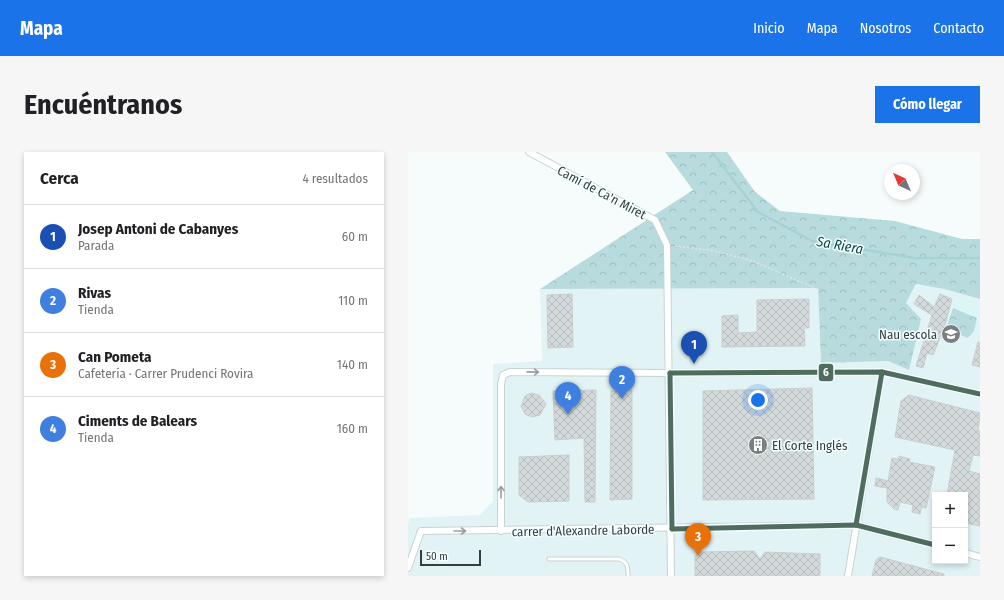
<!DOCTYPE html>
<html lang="es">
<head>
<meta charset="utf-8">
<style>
  body { margin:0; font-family:"Fira Sans Condensed",sans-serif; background:#f6f6f6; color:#202124 }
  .controls { position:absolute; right:12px; bottom:12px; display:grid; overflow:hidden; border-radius:0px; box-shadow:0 2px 6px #0003 }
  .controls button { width:36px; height:36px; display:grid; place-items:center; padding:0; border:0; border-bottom:1px solid #e0e0e0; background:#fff; color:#202124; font:20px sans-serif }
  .compass { position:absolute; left:476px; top:12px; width:36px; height:36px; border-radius:50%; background:#fff; box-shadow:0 2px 6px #0003; rotate:316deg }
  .scale { position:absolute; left:12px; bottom:10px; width:61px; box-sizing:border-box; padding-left:4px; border:2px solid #373e3f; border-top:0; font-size:11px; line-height:14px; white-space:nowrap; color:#373e3f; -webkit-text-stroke:3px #f3feff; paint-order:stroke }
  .you { position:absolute; left:350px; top:248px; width:14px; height:14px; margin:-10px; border:3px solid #fff; border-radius:50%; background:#1a73e8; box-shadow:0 0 0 6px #1a73e833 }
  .badge { display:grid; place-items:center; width:26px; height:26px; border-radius:50%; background:#1a73e8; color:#fff; font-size:13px; font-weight:700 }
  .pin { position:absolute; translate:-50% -33px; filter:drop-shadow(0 1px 2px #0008) }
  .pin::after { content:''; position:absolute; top:21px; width:14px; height:12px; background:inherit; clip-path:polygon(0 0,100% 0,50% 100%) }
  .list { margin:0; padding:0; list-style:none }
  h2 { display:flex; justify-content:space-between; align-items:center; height:52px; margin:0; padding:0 16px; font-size:17px }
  h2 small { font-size:13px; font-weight:400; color:#757577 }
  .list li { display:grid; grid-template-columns:26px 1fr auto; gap:12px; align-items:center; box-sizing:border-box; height:64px; padding:0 16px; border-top:1px solid #e0e0e0 }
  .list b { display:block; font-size:15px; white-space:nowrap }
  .list p { margin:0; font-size:13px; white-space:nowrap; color:#757577 }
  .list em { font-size:13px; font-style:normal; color:#757577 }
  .map { position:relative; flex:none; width:572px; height:424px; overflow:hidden; border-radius:0px }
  header { display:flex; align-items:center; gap:24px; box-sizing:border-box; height:56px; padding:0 20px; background:#1a73e8; color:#fff }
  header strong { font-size:19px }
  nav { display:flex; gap:22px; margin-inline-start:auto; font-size:14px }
  .intro { display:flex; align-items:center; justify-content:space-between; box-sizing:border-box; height:96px; padding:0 24px }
  h1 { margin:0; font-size:28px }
  .button { padding:10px 18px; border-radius:0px; background:#1a73e8; color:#fff; font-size:14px; font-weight:700 }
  main { display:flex; gap:24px; padding:0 24px }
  aside { flex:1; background:#fff; border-radius:0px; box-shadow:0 2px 6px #0003 }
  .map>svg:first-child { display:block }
</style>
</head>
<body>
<header>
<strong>Mapa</strong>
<nav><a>Inicio</a><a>Mapa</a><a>Nosotros</a><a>Contacto</a></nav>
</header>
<div class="intro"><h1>Encuéntranos</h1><a class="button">Cómo llegar</a></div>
<main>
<aside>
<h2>Cerca<small>4 resultados</small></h2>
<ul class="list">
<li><span class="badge" style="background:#1a4fb4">1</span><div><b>Josep Antoni de Cabanyes</b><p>Parada</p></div><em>60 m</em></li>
<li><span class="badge" style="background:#3f7fe0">2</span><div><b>Rivas</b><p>Tienda</p></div><em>110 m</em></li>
<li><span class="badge" style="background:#e8710a">3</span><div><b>Can Pometa</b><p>Cafetería · Carrer Prudenci Rovira</p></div><em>140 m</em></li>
<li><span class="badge" style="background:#3f7fe0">4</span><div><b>Ciments de Balears</b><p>Tienda</p></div><em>160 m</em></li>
</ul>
</aside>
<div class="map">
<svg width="572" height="424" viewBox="0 0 572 424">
  <defs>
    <pattern id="forest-crowns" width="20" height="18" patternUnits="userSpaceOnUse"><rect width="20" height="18" fill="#b8dcde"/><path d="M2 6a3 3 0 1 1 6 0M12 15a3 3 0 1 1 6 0" fill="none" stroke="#9fbec0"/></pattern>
    <pattern id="building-cross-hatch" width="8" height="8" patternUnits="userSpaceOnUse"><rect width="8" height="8" fill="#d4dadb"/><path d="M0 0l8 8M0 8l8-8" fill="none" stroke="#b7bcbd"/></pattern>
  </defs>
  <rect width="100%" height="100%" fill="#f6fcfc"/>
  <path fill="#e2f3f5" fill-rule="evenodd" d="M508,132L536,137L572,147V424H0V371L2,366L72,363L85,349V212L134,209L132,137L410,136L413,211L480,209L501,218L498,151ZM527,343H557V409H527Z"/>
  <path fill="#dcf6f8" d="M547,144L572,152V179L570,186L566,183L560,186L538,177L537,175Z"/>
  <g fill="url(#forest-crowns)">
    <path d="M257,0H319L347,40L372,59L487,69L554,87H572V147L536,137L508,132L498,151L513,167L501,218L480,209L413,211L410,136L132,137L285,38Z"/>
    <path d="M545,156L569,166L566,179L560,186L538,177Z"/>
  </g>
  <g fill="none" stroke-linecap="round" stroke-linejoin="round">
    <path stroke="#a6d2d6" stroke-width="2.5" d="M304,0L350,60L404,89L507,106H572"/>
  </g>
  <g fill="url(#building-cross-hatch)" stroke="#c8cece">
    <path d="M164,142L165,195L140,196L139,143Z"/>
    <path d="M532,142L544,147L537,173L525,203L519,201L515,216L508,214L524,163L506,152L511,143L526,155Z"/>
    <path d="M401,147V176H396L397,194L314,195V164L330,163V181L349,180V148Z"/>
    <path d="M570,190L572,191V215L564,213Z"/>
    <path d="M404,236L406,347L295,348V239Z"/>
    <path d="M188,238L187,350H177L176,286L147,288L145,239Z"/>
    <path d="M224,238V347L202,348L203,239Z"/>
    <path d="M123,241L131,243L138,252L132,263L124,265L117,262L113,254L117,244Z"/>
    <path d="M501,243L572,261L570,279H572V304L565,303L561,319L572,322V374L557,371V343H539L547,298L487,285L493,249Z"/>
    <path d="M161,303V349L120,350L111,343V305Z"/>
    <path d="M491,304L502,307L501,310L527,315L518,356L514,355L512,362L504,360L505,353L492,350L490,358L486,357L479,350V336L467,334L468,326L480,329L484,306L490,307Z"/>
    <path d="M346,399L352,407L357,400L412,402V424H287V405L291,400Z"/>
    <path d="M472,405L536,422V424H464L468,408Z"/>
  </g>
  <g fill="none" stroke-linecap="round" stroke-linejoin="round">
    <defs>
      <path id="service" d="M141,407H211C220,410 220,415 220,424"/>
      <g id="minor">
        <path d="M121,0L247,68L259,93L263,424"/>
        <path d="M93,379V232L95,223L102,220L262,221L474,220L572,242"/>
        <path d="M557,401L572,405"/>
        <path d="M0,416L13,379L448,373L527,393"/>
        <path d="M440,424L474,220"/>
      </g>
    </defs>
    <use href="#service" stroke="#cbd1d2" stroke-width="5"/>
    <use href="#minor" stroke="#cbd1d2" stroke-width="8"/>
    <path stroke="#e0e2e2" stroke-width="1.5" stroke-dasharray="2 2" stroke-linecap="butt" d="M267,94L307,99L345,109L409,137"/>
    <use href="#service" stroke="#feffff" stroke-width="3"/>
    <use href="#minor" stroke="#feffff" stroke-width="6"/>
    <defs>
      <g id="bus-1">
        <path d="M262,221L474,220L572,242"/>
        <path d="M262,221L264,377"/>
        <path d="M448,373L474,220"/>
        <path d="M264,377L448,373L527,393"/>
      </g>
    </defs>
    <use href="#bus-1" stroke="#f3feff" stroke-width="8"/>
    <use href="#bus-1" stroke="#4f6d5e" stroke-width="5"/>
  </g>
  <defs><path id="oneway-shaft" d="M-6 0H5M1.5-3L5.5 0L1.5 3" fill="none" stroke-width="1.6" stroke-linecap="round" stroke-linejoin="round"/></defs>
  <g stroke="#9a9e9f">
    <use href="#oneway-shaft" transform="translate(125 220) rotate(1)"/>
    <use href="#oneway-shaft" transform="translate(93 340) rotate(-90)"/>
    <use href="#oneway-shaft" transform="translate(52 379)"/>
  </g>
  <defs>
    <symbol id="school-disc" viewBox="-11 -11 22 22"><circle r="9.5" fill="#7a8081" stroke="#f3feff"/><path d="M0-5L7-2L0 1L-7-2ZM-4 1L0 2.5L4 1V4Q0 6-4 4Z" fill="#fff"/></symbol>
    <symbol id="building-disc" viewBox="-11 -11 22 22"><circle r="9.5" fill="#7a8081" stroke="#f3feff"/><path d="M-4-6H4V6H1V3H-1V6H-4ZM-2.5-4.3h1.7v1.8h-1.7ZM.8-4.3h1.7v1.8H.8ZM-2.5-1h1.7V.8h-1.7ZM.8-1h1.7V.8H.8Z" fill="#fff"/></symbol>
  </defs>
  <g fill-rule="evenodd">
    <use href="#school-disc" x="532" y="171" width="22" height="22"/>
    <use href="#building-disc" x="339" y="282" width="22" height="22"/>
  </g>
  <g text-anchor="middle" stroke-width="3" stroke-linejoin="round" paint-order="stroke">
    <g font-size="13" fill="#373e3f" stroke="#f3feff">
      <text transform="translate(194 40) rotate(28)" y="5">Camí de Ca'n Miret</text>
      <text transform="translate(175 378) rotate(-1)" y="5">carrer d'Alexandre Laborde</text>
    </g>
    <g font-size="13" fill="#373e3f" stroke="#f3feff" text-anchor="end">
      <text x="529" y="187">Nau escola</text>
      <text x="364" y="298" text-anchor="start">El Corte Inglés</text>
    </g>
    <g font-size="14" font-style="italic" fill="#0d4549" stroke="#f3feff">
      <text transform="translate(432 93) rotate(10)" y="5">Sa Riera</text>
    </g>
  </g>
  <rect stroke="#f3feff" stroke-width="1.5" x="410" y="211" width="16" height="19" rx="4" fill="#4f6d5e"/>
  <g font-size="11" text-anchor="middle" font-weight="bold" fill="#fff">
    <text x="418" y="224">6</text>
  </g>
</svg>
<div class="controls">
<button>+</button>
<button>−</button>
</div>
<svg class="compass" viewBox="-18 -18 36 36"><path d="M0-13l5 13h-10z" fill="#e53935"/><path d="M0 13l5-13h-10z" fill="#757577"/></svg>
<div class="scale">50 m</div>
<div class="you"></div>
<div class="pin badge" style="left:286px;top:212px;background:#1a4fb4">1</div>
<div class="pin badge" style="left:214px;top:247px;background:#3f7fe0">2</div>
<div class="pin badge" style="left:290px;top:404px;background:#e8710a">3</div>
<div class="pin badge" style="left:160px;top:263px;background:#3f7fe0">4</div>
</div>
</main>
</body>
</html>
